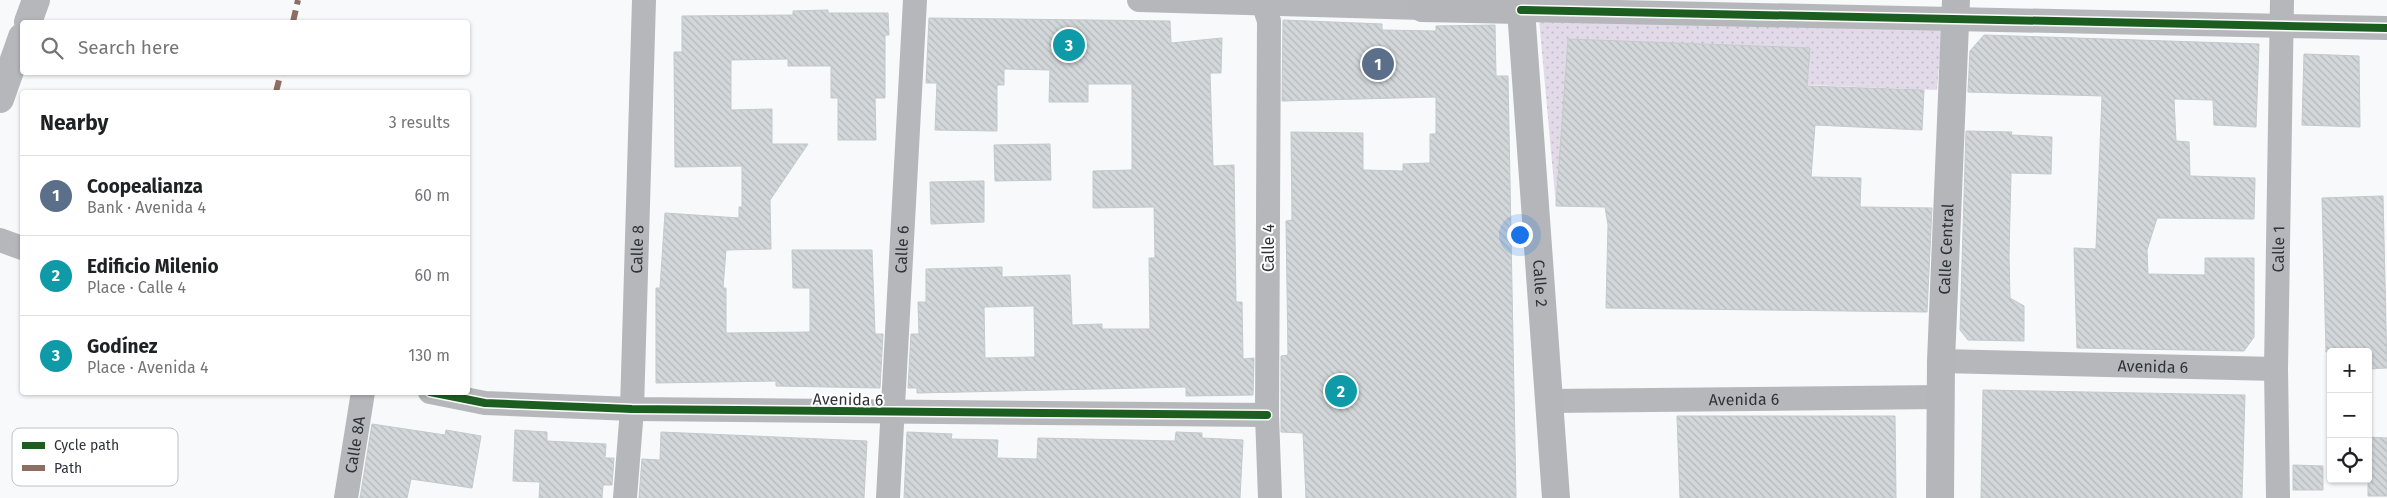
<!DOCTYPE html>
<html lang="en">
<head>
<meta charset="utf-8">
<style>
  body { margin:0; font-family:"Fira Sans",sans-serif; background:#f2f2f2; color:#202124 }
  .controls { position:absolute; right:15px; bottom:15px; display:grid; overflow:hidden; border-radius:5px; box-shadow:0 1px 4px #0004 }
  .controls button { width:45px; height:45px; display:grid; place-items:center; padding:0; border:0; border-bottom:1px solid #e0e0e0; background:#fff; color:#202124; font:25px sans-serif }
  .you { position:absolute; left:1519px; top:234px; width:18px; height:18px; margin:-12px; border:4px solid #fff; border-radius:50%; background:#1a73e8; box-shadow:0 0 0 8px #1a73e833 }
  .badge { display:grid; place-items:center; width:32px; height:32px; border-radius:50%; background:#1a73e8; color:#fff; font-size:16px; font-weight:700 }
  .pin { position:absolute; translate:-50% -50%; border:2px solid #fff; box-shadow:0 1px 5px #0006 }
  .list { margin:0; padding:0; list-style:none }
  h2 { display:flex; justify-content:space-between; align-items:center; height:65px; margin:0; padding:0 20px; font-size:21px }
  h2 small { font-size:16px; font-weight:400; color:#757577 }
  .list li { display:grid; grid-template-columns:32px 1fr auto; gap:15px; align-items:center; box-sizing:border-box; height:80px; padding:0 20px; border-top:1px solid #e0e0e0 }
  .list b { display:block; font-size:19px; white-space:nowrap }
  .list p { margin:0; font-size:16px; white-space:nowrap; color:#757577 }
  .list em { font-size:16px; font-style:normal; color:#757577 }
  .icon { flex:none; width:28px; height:28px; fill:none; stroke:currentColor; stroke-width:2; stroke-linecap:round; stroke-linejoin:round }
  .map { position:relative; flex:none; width:2387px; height:498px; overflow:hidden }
  .search { position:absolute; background:#fff; box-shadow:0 1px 4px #0004; left:20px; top:20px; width:450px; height:55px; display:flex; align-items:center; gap:12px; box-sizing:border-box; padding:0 18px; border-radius:5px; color:#757577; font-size:19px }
  .panel { position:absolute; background:#fff; box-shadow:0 1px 4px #0004; left:20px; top:90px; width:450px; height:305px; border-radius:5px }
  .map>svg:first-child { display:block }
</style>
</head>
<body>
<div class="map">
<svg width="2387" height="498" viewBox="0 0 2387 498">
  <defs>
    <pattern id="garden-dots" width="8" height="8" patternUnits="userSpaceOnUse" patternTransform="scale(1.25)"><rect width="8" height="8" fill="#e2dae8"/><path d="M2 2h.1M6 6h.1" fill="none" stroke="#c2bcc8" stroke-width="1.8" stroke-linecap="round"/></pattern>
    <pattern id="building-back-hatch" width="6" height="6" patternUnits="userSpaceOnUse" patternTransform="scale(1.25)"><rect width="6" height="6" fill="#d2d7d9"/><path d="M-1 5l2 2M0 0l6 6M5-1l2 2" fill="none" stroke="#b5b9bb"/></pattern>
  </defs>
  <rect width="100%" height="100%" fill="#f7f9fb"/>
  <path fill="url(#garden-dots)" d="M1539,19L1942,30L1937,90L1807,85L1810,48L1568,39L1556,206Z"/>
  <g fill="url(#building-back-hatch)" stroke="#c4c9cb" fill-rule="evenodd">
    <path d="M828,10V13H888L889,35H885V98H875L876,140H838V98H831V66H788V59L731,60V110L772,109V144H808L770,200L771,249L726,250L723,288H726V333L810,332V288H793L792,250H872L875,334H883L880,388L776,386V381L656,383V288H660L665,213L739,218V207H742V166L675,167L674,52H682V16L793,15V11Z"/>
    <path d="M929,18L1170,21L1171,43L1222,38L1221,73H1210L1213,166L1234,165L1236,302H1242L1243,359L1254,358L1253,395L1186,396V387L917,393V388H908L911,334H919L918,302H926V269L1002,267V277L1070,275L1072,325L1102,324V329H1150L1149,258H1155L1154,207L1093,208V171L1132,170V84H1088V102H1049L1050,70L1004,69V85H997V131L935,130L937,83H926ZM1034,306L1035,357L985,358L984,307Z"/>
    <path d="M1283,20L1382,24V30L1436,31V26L1495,25L1496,76H1508L1516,498H1306L1303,433L1281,432V356L1288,355L1286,221L1292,220L1291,132L1363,133V170L1403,171V164L1430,163V134H1436V97L1282,101Z"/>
    <path d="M1984,35L2259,44L2256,127L2214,125L2213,100L2174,99L2176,141L2189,142L2190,176L2255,178L2254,219L2157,218L2147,250L2148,274L2205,275V258H2254V337L2244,351L2077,348L2074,248L2096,249L2102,96L1968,92L1970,51Z"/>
    <path d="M1568,39L1810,48L1807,86L1924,90L1922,130L1815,125L1811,177L1861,178L1860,207L1932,208L1927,312L1606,308L1608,225L1605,207L1556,206Z"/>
    <path d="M2304,54L2359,56L2360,127L2302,125Z"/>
    <path d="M1966,131L2012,132L2011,135L2052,137L2051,174L2011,173L2009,256L2010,298L2024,306V341L1968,340L1960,330Z"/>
    <path d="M1050,144L1051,180L995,181L994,145Z"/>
    <path d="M984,181V222L931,224L930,182Z"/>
    <path d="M2383,196L2387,368L2368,369V352H2326L2322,198Z"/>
    <path d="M1983,390L2245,395L2242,498H1981Z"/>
    <path d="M1677,416H1895L1896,498H1680Z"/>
    <path d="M372,424L445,435L446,430L481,436L472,488L411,479L407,498H360Z"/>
    <path d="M515,430L547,432V441L606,444L605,458H614L612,485H603L602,498H539L540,482L513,481Z"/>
    <path d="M661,432L867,441L864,498H639L642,459L660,460Z"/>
    <path d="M907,432L952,434L951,439L998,440L997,458L1037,459L1038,438L1175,441L1176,432L1202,433V438L1243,440L1240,498H904Z"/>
    <path d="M2368,437L2387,438V496H2368Z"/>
    <path d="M2293,465L2323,466V490H2293Z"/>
  </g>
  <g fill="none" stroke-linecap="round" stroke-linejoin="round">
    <g stroke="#b6b7bb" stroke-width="24">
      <path d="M1139,0L1422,8"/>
      <path d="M1262,0L1269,21L1267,415L1270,498"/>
      <path d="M1521,10L2387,28"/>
      <path d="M0,240L22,248"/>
      <path id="s1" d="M1941,361L2276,369"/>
      <path d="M430,392L485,403L632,409L1267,415"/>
      <path id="s2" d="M1549,401L1940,397"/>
      <path id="s3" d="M346,498L363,392"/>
      <path id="s4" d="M625,498L632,409L644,0"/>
      <path id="s5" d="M888,498L915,0"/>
      <path id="s6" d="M2278,498L2276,369L2282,0"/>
    </g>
    <g stroke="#b6b7bb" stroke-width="28">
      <path d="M28,22L36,0"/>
      <path d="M0,99L22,37"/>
    </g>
    <g stroke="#b5b6ba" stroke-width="28">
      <path id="s7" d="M1422,0V8L1521,10L1556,498"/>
      <path id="s8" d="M1940,498L1941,361L1956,0"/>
    </g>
    <g stroke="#8d6e63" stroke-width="6" stroke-dasharray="12 6" stroke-linecap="butt">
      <path d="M293,22L298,0"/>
      <path d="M276,92L281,72"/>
    </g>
    <defs>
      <g id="cycleway">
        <path d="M1521,10L2387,28"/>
        <path d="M430,392L485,403L632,409L1267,415"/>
      </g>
    </defs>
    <use href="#cycleway" stroke="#fff" stroke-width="11"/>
    <use href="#cycleway" stroke="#1b5e20" stroke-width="8"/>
  </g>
  <g text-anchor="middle" stroke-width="4" stroke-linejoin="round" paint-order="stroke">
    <g font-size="16" fill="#2d3339" stroke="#fff">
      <text transform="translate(1268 248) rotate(-90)" y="6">Calle 4</text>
      <text dy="6" stroke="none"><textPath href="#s4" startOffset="249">Calle 8</textPath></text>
      <text dy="6" stroke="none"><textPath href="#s5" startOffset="249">Calle 6</textPath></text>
      <text dy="6" stroke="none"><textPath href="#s8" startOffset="249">Calle Central</textPath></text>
      <text dy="6" stroke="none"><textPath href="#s6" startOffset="249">Calle 1</textPath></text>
      <text dy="6" stroke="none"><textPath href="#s7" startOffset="381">Calle 2</textPath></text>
      <text dy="6" stroke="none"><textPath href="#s1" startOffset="212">Avenida 6</textPath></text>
      <text transform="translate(848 399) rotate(1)" y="6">Avenida 6</text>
      <text dy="6" stroke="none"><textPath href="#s2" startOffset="195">Avenida 6</textPath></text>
      <text dy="6" stroke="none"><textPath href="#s3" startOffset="54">Calle 8A</textPath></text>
    </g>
  </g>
  <rect x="12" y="428" width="166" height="58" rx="8" fill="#fff" stroke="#c0c2c4" stroke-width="1"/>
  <rect x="22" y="442" width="23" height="7" fill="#1b5e20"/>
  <rect x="22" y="465" width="23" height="6" fill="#8d6e63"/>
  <g font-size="14" fill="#2d3339">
    <text x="54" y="450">Cycle path</text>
    <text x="54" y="473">Path</text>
  </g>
</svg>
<div class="controls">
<button>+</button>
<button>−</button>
<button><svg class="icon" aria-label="locate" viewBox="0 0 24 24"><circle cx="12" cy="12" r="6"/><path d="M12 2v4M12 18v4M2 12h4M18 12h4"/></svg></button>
</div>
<div class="you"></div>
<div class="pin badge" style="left:1378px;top:64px;background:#5c6f8a">1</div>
<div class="pin badge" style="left:1341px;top:391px;background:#0f9aa8">2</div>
<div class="pin badge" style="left:1069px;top:45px;background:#0f9aa8">3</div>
<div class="search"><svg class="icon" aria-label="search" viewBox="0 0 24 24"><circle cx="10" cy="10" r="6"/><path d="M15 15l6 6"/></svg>Search here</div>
<section class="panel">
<h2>Nearby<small>3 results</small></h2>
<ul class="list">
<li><span class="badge" style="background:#5c6f8a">1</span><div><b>Coopealianza</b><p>Bank · Avenida 4</p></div><em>60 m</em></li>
<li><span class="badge" style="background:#0f9aa8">2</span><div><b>Edificio Milenio</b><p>Place · Calle 4</p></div><em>60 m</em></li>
<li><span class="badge" style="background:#0f9aa8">3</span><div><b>Godínez</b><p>Place · Avenida 4</p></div><em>130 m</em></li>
</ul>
</section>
</div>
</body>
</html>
